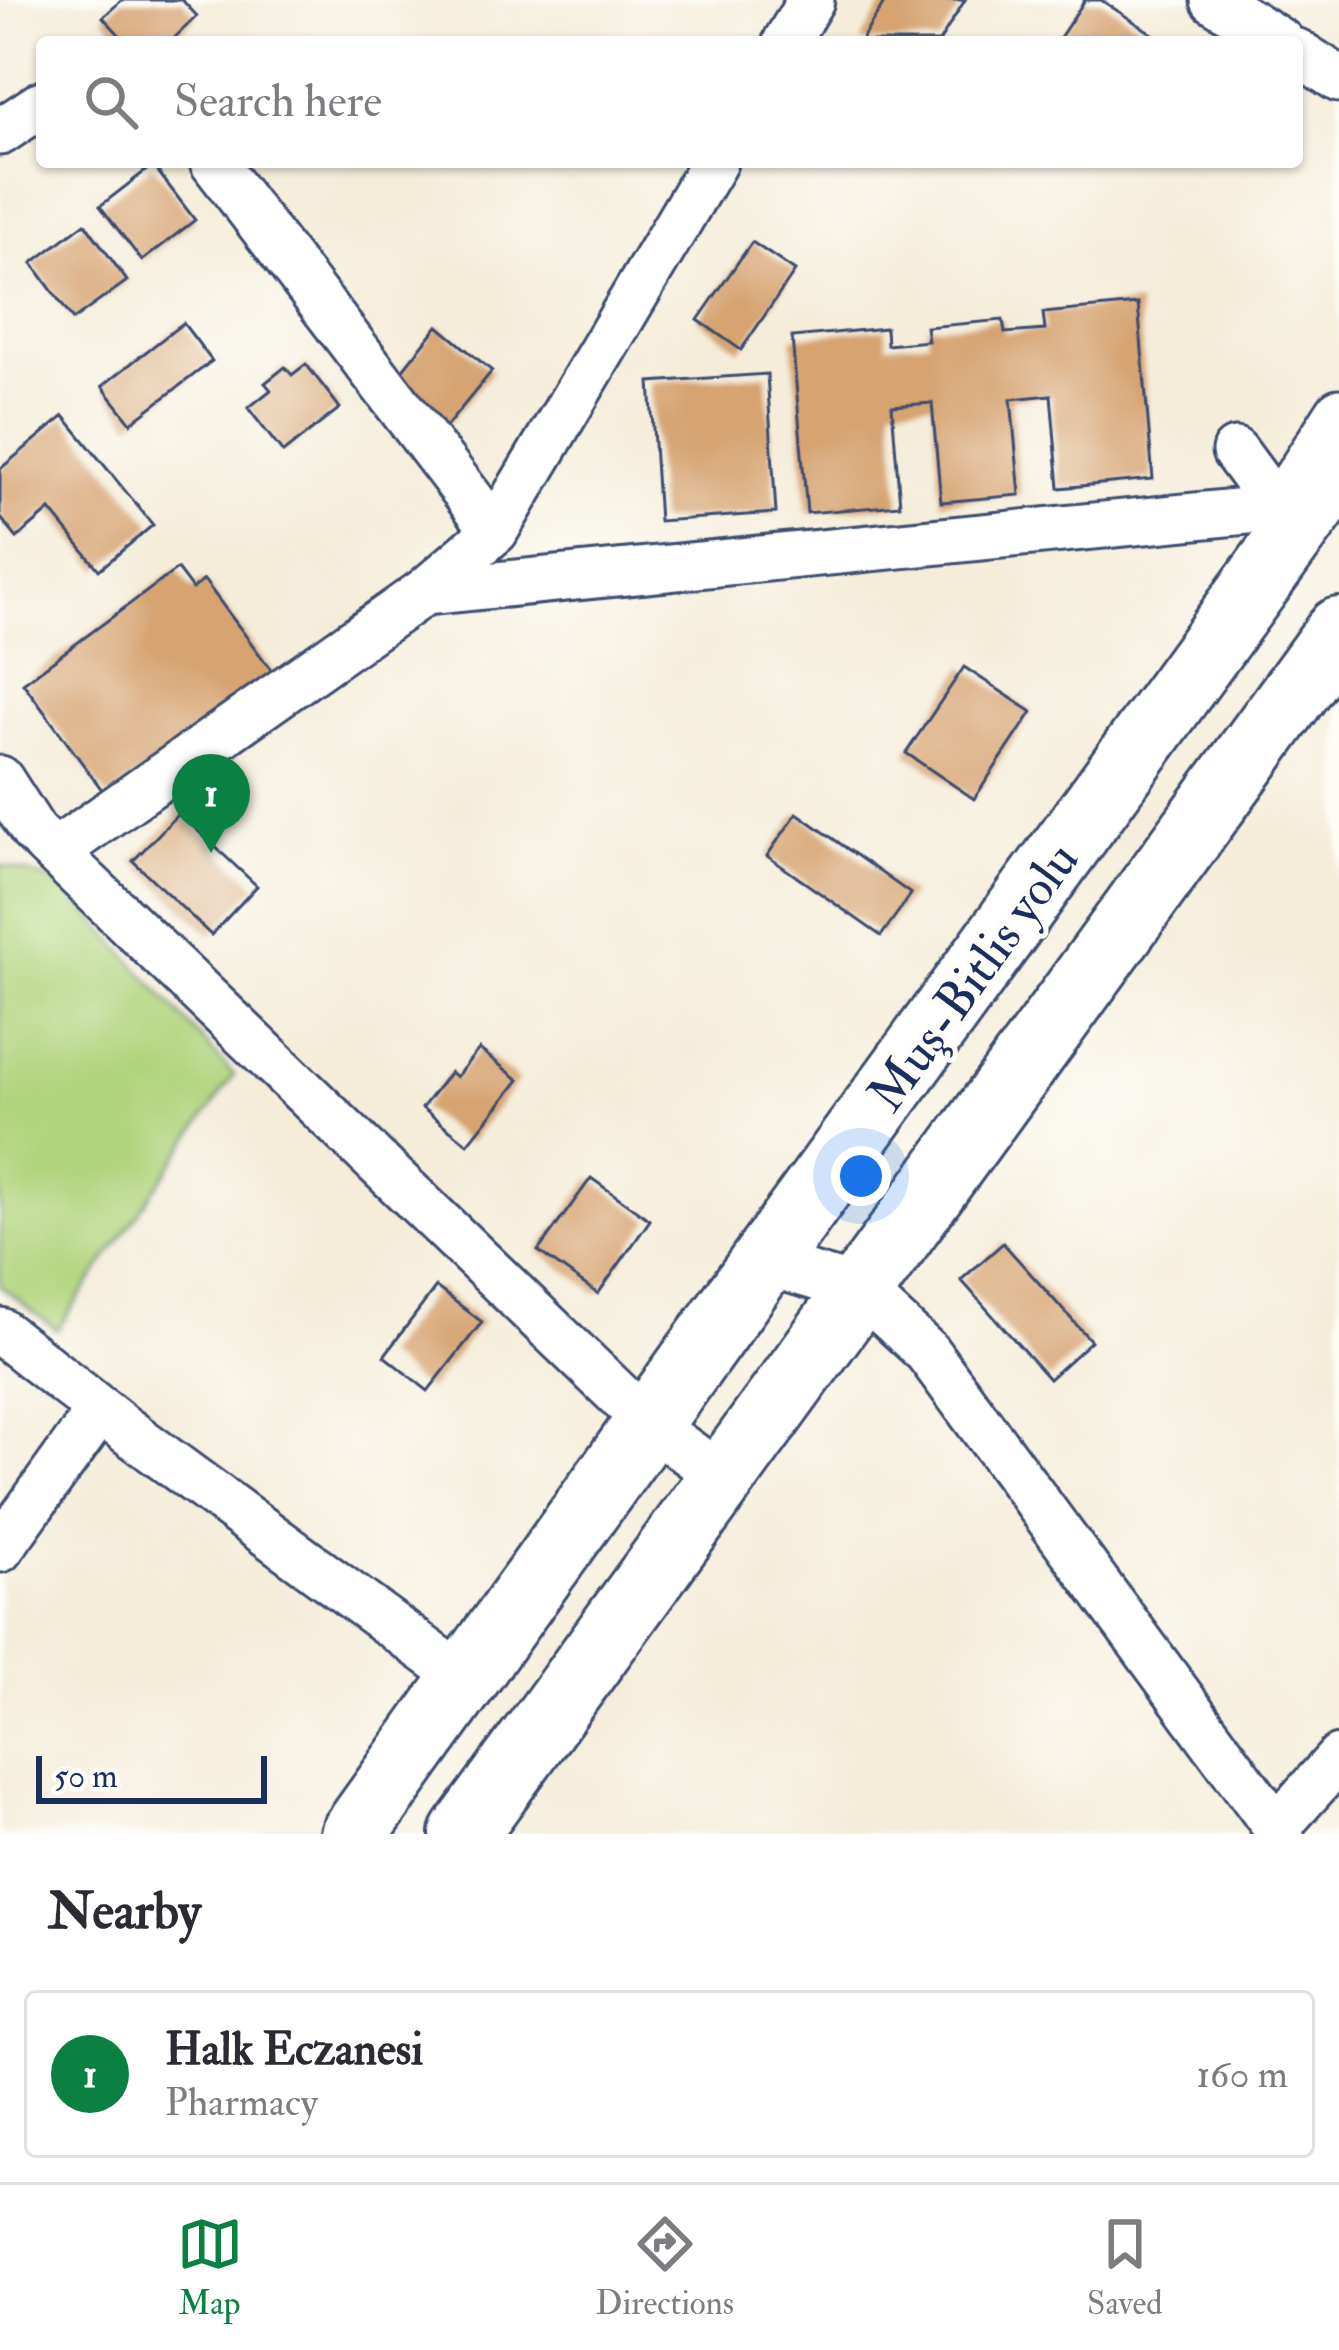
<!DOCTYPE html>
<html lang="en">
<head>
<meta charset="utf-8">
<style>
  body { margin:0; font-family:"IM FELL Double Pica",serif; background:#f7f7f7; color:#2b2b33 }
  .scale { position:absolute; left:36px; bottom:30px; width:231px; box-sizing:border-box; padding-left:12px; border:6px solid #1b2f5e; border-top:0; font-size:33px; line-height:42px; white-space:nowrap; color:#1b2f5e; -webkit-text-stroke:9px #fdfcf7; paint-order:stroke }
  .you { position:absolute; left:861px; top:1176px; width:42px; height:42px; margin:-30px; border:9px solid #fff; border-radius:50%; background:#1a73e8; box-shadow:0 0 0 18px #1a73e833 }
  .badge { display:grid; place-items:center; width:78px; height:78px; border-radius:50%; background:#0b8043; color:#fff; font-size:39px; font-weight:700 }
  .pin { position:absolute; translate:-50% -99px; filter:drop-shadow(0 3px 6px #0008) }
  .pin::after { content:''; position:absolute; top:63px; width:42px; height:36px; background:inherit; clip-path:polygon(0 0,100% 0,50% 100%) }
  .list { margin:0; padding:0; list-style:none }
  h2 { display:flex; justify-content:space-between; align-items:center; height:156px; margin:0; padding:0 48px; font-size:51px }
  h2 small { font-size:39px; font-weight:400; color:#7c7c81 }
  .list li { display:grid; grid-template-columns:78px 1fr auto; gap:36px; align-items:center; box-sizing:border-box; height:168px; margin:0 24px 24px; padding:0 24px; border:3px solid #e1e1e2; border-radius:12px }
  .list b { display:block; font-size:45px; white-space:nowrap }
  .list p { margin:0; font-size:39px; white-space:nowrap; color:#7c7c81 }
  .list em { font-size:39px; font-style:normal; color:#7c7c81 }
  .icon { flex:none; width:66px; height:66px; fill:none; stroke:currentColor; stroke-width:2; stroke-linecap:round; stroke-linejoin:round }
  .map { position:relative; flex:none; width:1339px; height:1834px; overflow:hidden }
  .search { position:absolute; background:#fff; box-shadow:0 3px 9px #0004; left:36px; right:36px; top:36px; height:132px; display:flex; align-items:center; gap:30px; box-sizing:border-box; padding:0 42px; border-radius:12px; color:#7c7c81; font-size:45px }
  .sheet { height:348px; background:#fff }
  nav { display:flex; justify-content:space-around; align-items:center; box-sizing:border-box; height:168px; border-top:3px solid #e1e1e2; background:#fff; font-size:33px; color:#7c7c81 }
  nav a { display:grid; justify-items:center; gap:6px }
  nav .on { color:#0b8043 }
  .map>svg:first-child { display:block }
</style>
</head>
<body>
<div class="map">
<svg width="1339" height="1834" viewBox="0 0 1339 1834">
  <rect width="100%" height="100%" fill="#fdfcf7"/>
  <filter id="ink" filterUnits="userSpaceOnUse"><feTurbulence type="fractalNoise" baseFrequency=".00833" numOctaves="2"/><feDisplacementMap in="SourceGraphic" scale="24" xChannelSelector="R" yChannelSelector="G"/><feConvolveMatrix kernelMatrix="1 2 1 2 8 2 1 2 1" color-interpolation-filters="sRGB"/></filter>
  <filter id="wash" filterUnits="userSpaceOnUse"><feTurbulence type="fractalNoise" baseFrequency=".004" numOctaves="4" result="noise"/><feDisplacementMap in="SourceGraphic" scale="48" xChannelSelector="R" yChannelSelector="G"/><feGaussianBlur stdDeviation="2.7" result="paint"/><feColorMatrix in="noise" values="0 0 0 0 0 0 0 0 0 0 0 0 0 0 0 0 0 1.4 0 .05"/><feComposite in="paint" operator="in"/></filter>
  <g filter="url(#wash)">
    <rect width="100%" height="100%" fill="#f5edda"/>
    <path fill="#b0d47d" stroke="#66826e" stroke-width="3" d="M0,865L62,883L234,1075L57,1330L0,1286Z"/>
    <g id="blocks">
      <g fill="#d6a371">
        <path d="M122,0H182L197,16L170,42H126L103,17Z"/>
        <path d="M886,0H965L939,42H860Z"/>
        <path d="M1085,0H1101L1165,42H1057Z"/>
        <path d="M153,165L195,220L142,261L100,206Z"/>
        <path d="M85,223L127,281L73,320L32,263Z"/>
        <path d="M752,242L795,271L741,350L698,320Z"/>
        <path d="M1138,304L1153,479L1059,488L1051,395L1011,399L1020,495L941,502L932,403L892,406L900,505L807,513L792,337L886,328L887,345L928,341L926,327L1003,320L1005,333L1045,330L1043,313Z"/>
        <path d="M183,323L212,361L131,423L102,386Z"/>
        <path d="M438,326L492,371L446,427L392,383Z"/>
        <path d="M306,364L340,408L283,453L248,408L271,390L265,383L285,367L292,375Z"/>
        <path d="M767,374L776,513L659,521L650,382Z"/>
        <path d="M64,416L153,525L99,570L50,510L17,538L0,517V469Z"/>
        <path d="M177,569L192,589L204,580L275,675L108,798L23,683Z"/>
        <path d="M964,667L1032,712L974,799L906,753Z"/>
        <path d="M179,813L257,886L211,935L133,861Z"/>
        <path d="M797,813L911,894L881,936L767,856Z"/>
        <path d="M479,1049L519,1080L468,1144L422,1108L450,1072L456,1077Z"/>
        <path d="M591,1178L650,1220L598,1294L538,1251Z"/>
        <path d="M1003,1243L1091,1341L1049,1379L961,1280Z"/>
        <path d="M436,1287L482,1322L428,1391L384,1356Z"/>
      </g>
    </g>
  </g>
  <g filter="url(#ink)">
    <use href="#blocks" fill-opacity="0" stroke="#3c4c71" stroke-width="3"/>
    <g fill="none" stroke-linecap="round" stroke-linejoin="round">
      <defs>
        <g id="minor">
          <path d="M1214,0L1281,42"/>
          <path d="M786,42L811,0"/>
          <path d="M1297,52L1339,79"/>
          <path d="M0,132L42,104"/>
          <path d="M1235,451L1277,508L1339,412"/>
          <path d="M495,531L714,162"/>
          <path d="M424,592L1277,508L1302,522"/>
          <path d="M0,779L34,832L649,1424L724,1478"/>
          <path d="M55,852L424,592L495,531L213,162"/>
          <path d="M764,1262L860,1290L927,1352L1281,1834"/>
          <path d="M0,1331L122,1427L465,1679"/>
          <path d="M0,1549L100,1410"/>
          <path d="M1276,1828L1339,1758"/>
        </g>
        <g id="highway">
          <path d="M354,1834L764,1262L1339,471"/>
          <path d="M464,1834L1339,631"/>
        </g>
      </defs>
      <use href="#minor" stroke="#3c4c71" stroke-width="51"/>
      <use href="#highway" stroke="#3c4c71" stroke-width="72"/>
      <use href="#minor" stroke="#fff" stroke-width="45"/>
      <use href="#highway" stroke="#fff" stroke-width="66"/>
    </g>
  </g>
  <g text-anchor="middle" stroke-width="10" stroke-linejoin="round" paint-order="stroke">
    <g font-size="51" fill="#1b2f5e" stroke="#fdfcf7">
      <text transform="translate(972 976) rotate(-54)" y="18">Muş-Bitlis yolu</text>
    </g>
  </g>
</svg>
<div class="scale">50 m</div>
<div class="you"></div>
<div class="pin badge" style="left:211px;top:853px">1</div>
<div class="search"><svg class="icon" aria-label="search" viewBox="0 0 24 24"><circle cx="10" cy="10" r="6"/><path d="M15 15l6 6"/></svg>Search here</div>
</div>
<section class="sheet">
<h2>Nearby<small></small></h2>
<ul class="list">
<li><span class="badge">1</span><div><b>Halk Eczanesi</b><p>Pharmacy</p></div><em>160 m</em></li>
</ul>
</section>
<nav>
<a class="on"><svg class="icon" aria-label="map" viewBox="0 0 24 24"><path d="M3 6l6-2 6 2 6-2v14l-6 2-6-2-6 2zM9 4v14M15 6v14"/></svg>Map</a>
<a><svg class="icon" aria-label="directions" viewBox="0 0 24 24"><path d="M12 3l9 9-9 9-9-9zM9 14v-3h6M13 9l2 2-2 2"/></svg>Directions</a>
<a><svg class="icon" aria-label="saved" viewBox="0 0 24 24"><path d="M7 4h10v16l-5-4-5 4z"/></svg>Saved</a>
</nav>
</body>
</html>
